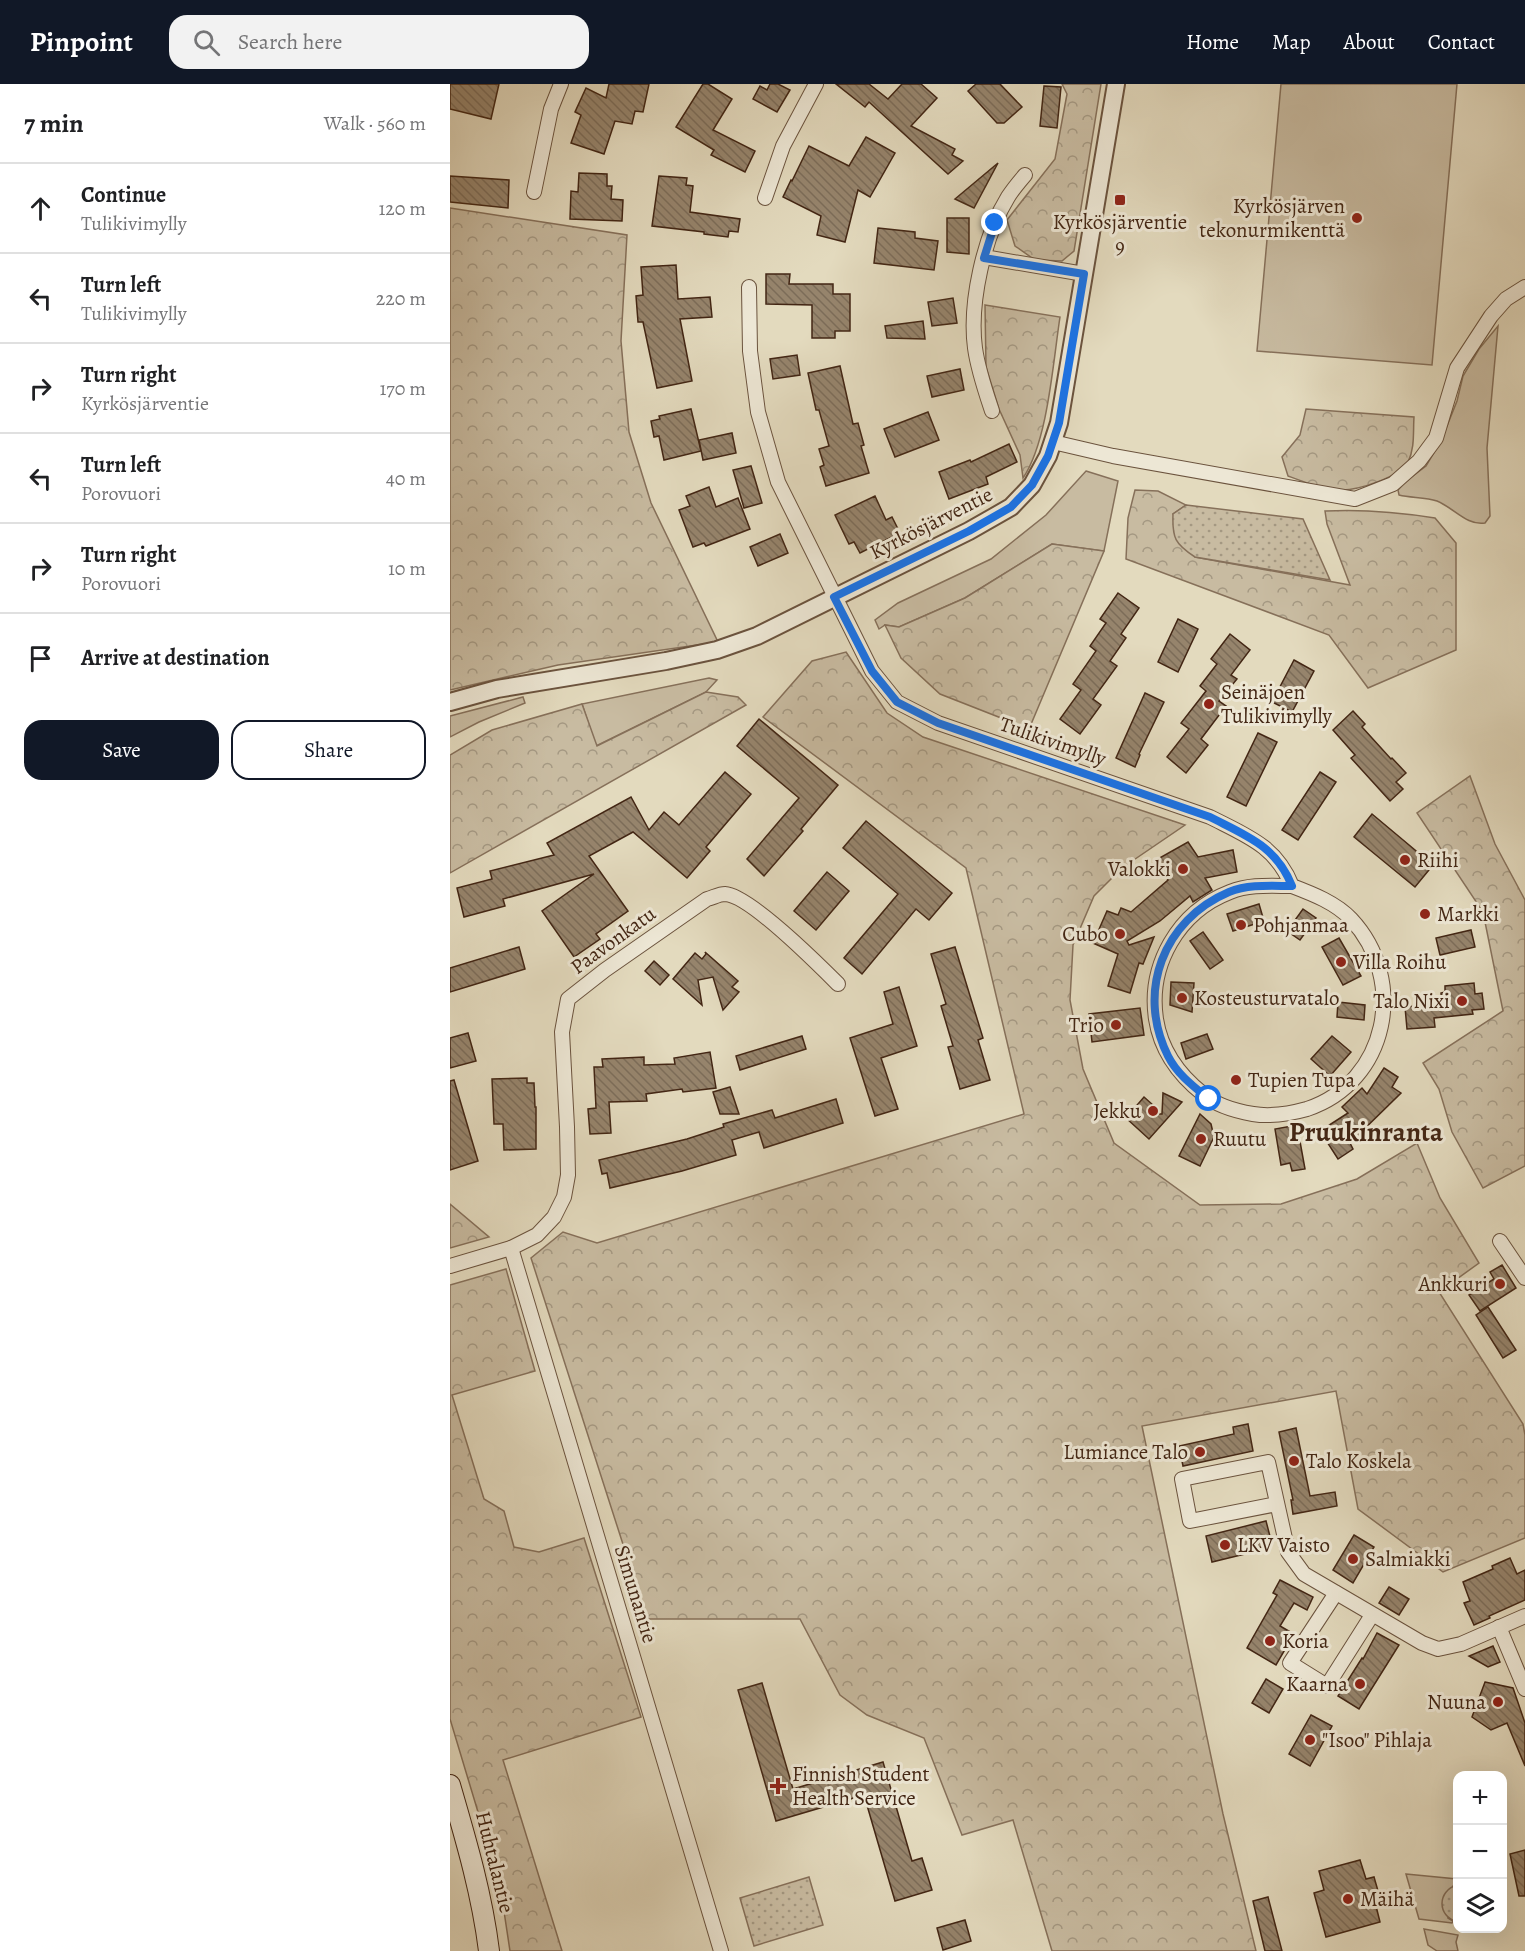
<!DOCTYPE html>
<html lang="en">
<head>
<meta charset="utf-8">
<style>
  body { margin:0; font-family:Alegreya,serif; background:#f2f2f2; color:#202124 }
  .controls { position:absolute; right:18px; bottom:18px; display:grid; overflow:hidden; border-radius:12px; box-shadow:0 6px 24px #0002 }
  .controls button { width:54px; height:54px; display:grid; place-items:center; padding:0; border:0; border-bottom:2px solid #e0e0e0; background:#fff; color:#202124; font:30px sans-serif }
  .stop { position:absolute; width:18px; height:18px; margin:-14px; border:4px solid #1a73e8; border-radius:50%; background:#fff }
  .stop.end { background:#1a73e8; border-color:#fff; box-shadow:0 2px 6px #0008 }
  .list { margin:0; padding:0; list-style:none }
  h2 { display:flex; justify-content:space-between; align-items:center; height:78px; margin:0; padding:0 24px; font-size:26px }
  h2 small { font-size:20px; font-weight:400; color:#757577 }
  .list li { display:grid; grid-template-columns:39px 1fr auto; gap:18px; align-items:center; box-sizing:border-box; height:90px; padding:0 24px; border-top:2px solid #e0e0e0 }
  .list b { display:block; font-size:22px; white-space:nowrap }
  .list p { margin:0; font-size:20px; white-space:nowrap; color:#757577 }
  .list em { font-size:20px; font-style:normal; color:#757577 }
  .actions { display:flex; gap:12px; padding:18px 24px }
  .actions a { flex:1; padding:14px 0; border:2px solid #111827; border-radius:18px; text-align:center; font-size:21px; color:#111827 }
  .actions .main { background:#111827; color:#fff }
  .icon { flex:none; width:33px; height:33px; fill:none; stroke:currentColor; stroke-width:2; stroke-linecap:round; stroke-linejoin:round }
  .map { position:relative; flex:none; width:1075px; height:1867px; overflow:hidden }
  header { display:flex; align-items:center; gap:36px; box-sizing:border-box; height:84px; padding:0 30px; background:#111827; color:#fff }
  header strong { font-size:28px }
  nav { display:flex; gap:33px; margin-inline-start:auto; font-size:21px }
  .search { width:420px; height:54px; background:#f2f2f2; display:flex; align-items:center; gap:15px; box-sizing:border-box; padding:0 21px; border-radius:18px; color:#757577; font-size:22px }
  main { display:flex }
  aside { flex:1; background:#fff }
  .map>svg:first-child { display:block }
</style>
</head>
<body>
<header>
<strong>Pinpoint</strong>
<div class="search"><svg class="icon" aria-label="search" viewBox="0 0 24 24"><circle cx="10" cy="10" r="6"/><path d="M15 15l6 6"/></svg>Search here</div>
<nav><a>Home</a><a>Map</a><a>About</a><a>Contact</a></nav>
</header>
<main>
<aside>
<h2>7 min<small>Walk · 560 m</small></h2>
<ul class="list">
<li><svg class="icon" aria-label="ahead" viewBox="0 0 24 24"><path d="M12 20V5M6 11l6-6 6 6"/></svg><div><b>Continue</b><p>Tulikivimylly</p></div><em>120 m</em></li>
<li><svg class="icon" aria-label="left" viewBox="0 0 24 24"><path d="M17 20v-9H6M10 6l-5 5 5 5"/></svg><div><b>Turn left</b><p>Tulikivimylly</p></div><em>220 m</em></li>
<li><svg class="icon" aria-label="right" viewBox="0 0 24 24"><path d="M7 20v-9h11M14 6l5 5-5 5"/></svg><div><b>Turn right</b><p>Kyrkösjärventie</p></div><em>170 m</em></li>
<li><svg class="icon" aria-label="left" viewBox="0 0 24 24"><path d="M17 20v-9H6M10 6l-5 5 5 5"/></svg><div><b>Turn left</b><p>Porovuori</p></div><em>40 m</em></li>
<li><svg class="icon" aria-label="right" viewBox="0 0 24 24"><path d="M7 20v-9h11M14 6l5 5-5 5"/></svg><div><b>Turn right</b><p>Porovuori</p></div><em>10 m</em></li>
<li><svg class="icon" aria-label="arrive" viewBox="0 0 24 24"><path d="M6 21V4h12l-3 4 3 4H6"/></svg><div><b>Arrive at destination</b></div></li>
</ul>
<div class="actions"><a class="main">Save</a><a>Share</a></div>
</aside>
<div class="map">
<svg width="1075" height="1867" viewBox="0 0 1075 1867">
  <defs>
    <pattern id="forest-crowns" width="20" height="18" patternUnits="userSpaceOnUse" patternTransform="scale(1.5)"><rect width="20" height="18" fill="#c8bba1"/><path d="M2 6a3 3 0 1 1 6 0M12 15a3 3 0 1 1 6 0" fill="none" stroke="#a49882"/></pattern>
    <pattern id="park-dots" width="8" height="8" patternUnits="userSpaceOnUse" patternTransform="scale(1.5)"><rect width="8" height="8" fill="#c8bba1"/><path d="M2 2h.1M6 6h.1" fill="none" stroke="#a49882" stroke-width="1.8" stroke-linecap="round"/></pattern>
    <pattern id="building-back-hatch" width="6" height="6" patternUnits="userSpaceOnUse" patternTransform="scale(1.5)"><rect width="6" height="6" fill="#96846c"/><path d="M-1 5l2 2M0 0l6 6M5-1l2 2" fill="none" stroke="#7c6c58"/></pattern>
  </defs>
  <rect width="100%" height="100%" fill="#e3dabe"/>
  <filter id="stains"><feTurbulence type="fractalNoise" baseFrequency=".00333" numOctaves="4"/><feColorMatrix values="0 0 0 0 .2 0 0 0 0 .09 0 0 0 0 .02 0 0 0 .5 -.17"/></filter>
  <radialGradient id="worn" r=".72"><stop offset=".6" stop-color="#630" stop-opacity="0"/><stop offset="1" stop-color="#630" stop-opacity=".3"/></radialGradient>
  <g fill="#c8bba1" stroke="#86705a" stroke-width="1.5">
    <path d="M831,0H1007L982,281L807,267Z"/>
    <path d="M1048,242L1037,364L1040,432L1035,439C1017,442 1004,424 987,417C975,413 961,414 949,411L948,406L955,398L976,382L991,357L1007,317L1013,292L1029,265Z"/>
    <path d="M636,387L668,397L654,467L602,460L515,514L449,543L435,541L429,545L425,536L448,519L541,475L596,431Z"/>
    <path d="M259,594L267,596L256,608L146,662L132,620Z"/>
    <path d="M73,613L75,619L29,638L0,653V632Z"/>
    <path d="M956,1790L1007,1795V1801L1003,1802L998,1834L1003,1837L1002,1839L969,1835Z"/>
    <path d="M974,1845L1008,1851L1006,1858L1008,1867H987L978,1861Z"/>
  </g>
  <g fill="url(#forest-crowns)" stroke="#86705a" stroke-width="1.5">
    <path d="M612,0H651L624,167L612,177L585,176L565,162L557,136L605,75L617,10Z"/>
    <path d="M0,124L177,151L171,257L179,348L201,419L268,558L108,581L0,606Z"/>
    <path d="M535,221L610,233C603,278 598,357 573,394L570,371L549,325L536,283Z"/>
    <path d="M856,325L964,333C963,348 965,364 958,378C950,393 908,406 892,406C874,406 854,398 838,392L832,373L850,351Z"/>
    <path d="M685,406L708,407L736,421L723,430L745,473L900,501L877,440L875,427C913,425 948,428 985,434L1006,459V566L918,604L879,551L676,475L678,434Z"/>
    <path d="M602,460L654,467L579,645L490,610L451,574L435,541L449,543L515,514Z"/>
    <path d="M396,568L437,629L473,653L735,741L672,784L644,812L623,861L620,916L633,985L664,1059L750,1121L831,1120L907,1095L967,1059L990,1114L1029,1179L989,1208L1073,1340L1075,1351V1454L993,1488L908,1425L886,1307L692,1342L773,1730L806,1867H602L563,1736L512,1751L474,1654L417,1631L390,1611L350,1535H197L81,1174L113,1148L147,1159L574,1030L516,784L313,633L362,577Z"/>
    <path d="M256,608L288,613L296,621L0,789V671L42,646L132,620L147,662Z"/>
    <path d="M1020,692L1045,760L1075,816V1082L1033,1104L1002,1048L989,1005L973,979L1053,927L1033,828L967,729Z"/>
    <path d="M0,1120L39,1153L0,1164Z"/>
    <path d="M56,1185L85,1287L2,1311L34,1415L54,1427L64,1463L89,1468L134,1454L191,1633L53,1676L112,1867H60L50,1801L0,1635V1201Z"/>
  </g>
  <g fill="url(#park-dots)" stroke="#86705a" stroke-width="1.5">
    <path d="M736,421L853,435L880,496L745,473C725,460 722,454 723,430Z"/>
    <path d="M359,1793L373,1841L304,1862L290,1814Z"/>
    <path d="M1007,1801H1008L1007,1838C987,1832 987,1807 1007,1801Z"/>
  </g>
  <g fill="url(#building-back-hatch)" stroke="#432614" stroke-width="1.5">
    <path d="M0,0H49L41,35L0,25Z"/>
    <path d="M159,0H199L193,28L185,27L182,40L165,37L154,70L121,59L131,31L125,28L136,4L156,14Z"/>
    <path d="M253,0H258L282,15L263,46L305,67L295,88L261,71L264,66L226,43Z"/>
    <path d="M320,0H328L340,6L327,28L303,15L310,2L317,6Z"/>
    <path d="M386,0H419L438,15L452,0H471L487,14L461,42L505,65L502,71L513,77L498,90L419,18L415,23Z"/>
    <path d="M526,0H550L572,23L554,39H547L518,7Z"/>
    <path d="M594,2L611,3L607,44L590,42Z"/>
    <path d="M416,53L445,69L420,113L408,106L395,158L367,151L371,132L333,113L341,96L342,97L359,62L399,82Z"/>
    <path d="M548,79L524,124L505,115Z"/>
    <path d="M129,89L157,90V102H162L161,115L173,116L172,137L120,135L121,107L128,108Z"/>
    <path d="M0,92L59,96L58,124L0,118Z"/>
    <path d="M209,92L237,94L236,101L243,102L240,128L290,135L288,148L279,147L278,153L254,150V148L202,142Z"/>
    <path d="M497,134H519V170L497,168Z"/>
    <path d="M428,144L465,148V154L488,157L484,186L424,179Z"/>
    <path d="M226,181L228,215L260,213L262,233L230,235L242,297L207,304L193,238H188L186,212L193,211L191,183Z"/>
    <path d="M316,190H340L339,200H383V210H400V247H385V254H362V221L316,220Z"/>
    <path d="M503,214L507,239L482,242L478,218Z"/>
    <path d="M473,237L475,255L437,254L435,242Z"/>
    <path d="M347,271L350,291L323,295L320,275Z"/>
    <path d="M390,282L403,340L408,339L414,361L411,362L419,389L376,402L370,383L374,381L369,365L379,362L369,326H366L358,289Z"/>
    <path d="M510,285L514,306L482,313L477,292Z"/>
    <path d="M241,325L251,367L214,376L209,352L204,353L201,337L210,335L209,332Z"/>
    <path d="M478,328L489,356L445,373L434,345Z"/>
    <path d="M282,349L286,369L253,376L249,356Z"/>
    <path d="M559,360L567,378L536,393L538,400L499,415L489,388L520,376L521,378Z"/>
    <path d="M301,382L312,419L294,424L283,386Z"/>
    <path d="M259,403L266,423L288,414L300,445L256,462L254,459L243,463L229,426L240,422L236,412Z"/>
    <path d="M425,412L436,436L442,433L450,449L410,469L404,458L399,460L385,431Z"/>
    <path d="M330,450L338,469L308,482L300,463Z"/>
    <path d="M668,509L689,524L671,550L676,554L660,577L667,582L643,615L651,621L630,650L610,635L631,606L623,600L646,567L640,562L656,539L650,535Z"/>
    <path d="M728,535L748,545L728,588L708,578Z"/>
    <path d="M780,550L800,566L781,591L787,595L769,617L776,622L751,655L758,661L736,689L717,673L739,645L731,639L756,607L750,602L767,580L761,575Z"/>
    <path d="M844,576L864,587L842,628L822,618Z"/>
    <path d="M695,609L714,618L689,670L690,671L685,683L666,674Z"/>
    <path d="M903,627L915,640L912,643L941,675L942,674L956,689L946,698L953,705L940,717L901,674L905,671L883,646Z"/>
    <path d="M309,635L388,701L351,745L353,747L314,792L297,775L349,714L287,662Z"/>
    <path d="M808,649L827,658L796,722L777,713Z"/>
    <path d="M275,688L301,710L256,763L260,767L237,794L183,748L139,772L178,827L146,850L150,855L124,873L92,827L144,790L53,815L55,822L14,833L7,804L42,795L40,787L104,771L97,759L181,713L199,746L214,728L229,741Z"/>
    <path d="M870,688L886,698L848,756L832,746Z"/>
    <path d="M922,730L983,781L965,803L904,753Z"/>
    <path d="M416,737L502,809L479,836L466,825L412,890L394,874L448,810L393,764Z"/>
    <path d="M738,758L748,773L783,766L787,788L755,794L762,806L743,818L740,812L710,837L677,857L679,861L704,853L693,880L689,879L680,909L658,902L668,870L643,859L657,827L668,831L671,824L681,828L718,796L706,776Z"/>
    <path d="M377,788L399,807L366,846L344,827Z"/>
    <path d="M809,820L814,837L783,847L777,830Z"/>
    <path d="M853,825L866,834L850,856L840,849V843Z"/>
    <path d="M1021,846L1025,863L990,871L986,854Z"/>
    <path d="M753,848L773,876L760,885L740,857Z"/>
    <path d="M889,854L911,892L893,901L872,863Z"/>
    <path d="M69,863L75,885L0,908V884Z"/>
    <path d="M505,863L533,954L528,956L540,996L510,1005L498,963L503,962L491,922L496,920L481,870Z"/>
    <path d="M255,868L288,897L282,903L289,908L273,926L263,893L248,896L252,921L223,895L245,869L252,875L256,870Z"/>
    <path d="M204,877L219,891L210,901L195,887Z"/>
    <path d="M721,898L744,899L742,928L720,921Z"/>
    <path d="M1024,899L1025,910L1032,909L1034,925L1022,926L1023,930L984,934L985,943L957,945L955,923L992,920L991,909L995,908V902Z"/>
    <path d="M449,903L467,962L431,974L448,1025L425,1032L400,954L443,940L434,908Z"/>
    <path d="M888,918L915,921L914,936L887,933Z"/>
    <path d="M690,924L694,951L642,958L639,930Z"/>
    <path d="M18,949L26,977L0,984V954Z"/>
    <path d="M757,950L763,965L736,975L731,959Z"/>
    <path d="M352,952L356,965L290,986L286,972Z"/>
    <path d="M882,952L901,968L880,992L861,975Z"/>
    <path d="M260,968L266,1004L233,1008L232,1005L196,1010L197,1017L159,1018L161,1049L140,1050L138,1025L146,1024L144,983H153L152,975L194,973V981L225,980L224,974Z"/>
    <path d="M934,984L948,993L942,1003L951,1009L900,1059L903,1065L888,1075L870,1047L898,1029L892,1023L912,1004L917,1010Z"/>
    <path d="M77,994V999H84L85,1023H86V1065L54,1066L53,1040H44L42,995Z"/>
    <path d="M4,996L28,1077L0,1086V997Z"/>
    <path d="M280,1003L289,1030H270L263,1008Z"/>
    <path d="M713,1009L732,1018L699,1055L676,1034L694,1013L703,1021L704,1030H712Z"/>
    <path d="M386,1015L393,1039L314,1064L309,1048L282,1056L286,1071L232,1087L160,1104L157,1089L152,1090L149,1076L237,1055L274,1043L273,1040L322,1026L325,1034Z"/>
    <path d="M750,1030L761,1040L764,1053L750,1082L729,1072Z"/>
    <path d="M847,1041L855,1085L842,1087L840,1079L831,1081L825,1045Z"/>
    <path d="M1052,1181L1066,1204L1030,1227L1019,1211L1044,1195L1040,1188Z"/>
    <path d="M1038,1223L1066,1266L1053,1274L1026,1231Z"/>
    <path d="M798,1340L803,1367L733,1382L729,1362L784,1350L783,1343Z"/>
    <path d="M846,1344L860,1412L885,1408L887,1422L843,1430L841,1416H843L829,1348Z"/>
    <path d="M816,1437L822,1460L794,1468L795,1470L762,1478L756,1452Z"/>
    <path d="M904,1451L924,1463L903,1499L883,1486Z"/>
    <path d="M1060,1474L1067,1490L1075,1486V1516L1039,1532L1040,1534L1024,1541L1014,1519L1020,1517L1013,1498L1043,1485L1042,1482Z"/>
    <path d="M830,1496L863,1513L857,1526L844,1519L830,1542L844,1550L826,1581L797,1564L827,1511L823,1509Z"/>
    <path d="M939,1503L959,1515L949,1531L929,1519Z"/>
    <path d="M927,1549L949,1561L909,1625L888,1612L912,1574L913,1575Z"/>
    <path d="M1043,1562L1050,1578L1038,1583L1019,1572Z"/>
    <path d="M816,1595L833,1605L819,1629L802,1619Z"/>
    <path d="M1035,1598L1063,1604L1075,1639V1682L1057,1639L1041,1646L1022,1633Z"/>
    <path d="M312,1599L343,1705L433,1678L462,1777L472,1774L482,1806L445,1817L414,1711L326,1737L288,1606Z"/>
    <path d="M861,1631L882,1642L860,1682L839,1670Z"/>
    <path d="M1075,1766V1812H1069L1060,1770Z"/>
    <path d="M910,1776L916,1795L924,1793L932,1821L926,1822L930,1838L876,1853L864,1809L874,1806L869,1787Z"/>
    <path d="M818,1813L832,1867H815L803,1817Z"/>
    <path d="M515,1836L521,1857L493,1866L487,1844Z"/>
  </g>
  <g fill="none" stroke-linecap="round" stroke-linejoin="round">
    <defs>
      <g id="minor">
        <path d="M84,108L101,25L111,0"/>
        <path d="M315,114L333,62L366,0"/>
        <path d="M534,173L634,190"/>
        <path d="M299,203L300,267L308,328L328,398L422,587L447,618L488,639L760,733C797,752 826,762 842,802C863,810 886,819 901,835C958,896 938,998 857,1025C839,1030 821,1033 803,1030C785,1027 767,1022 753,1010C729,991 711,967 706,935C698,881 728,828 780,808C800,800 821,802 842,802"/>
        <path d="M542,327C535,306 528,286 525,264C519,219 534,152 558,113C563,105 569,98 575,91"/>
        <path d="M603,358L663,372L905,415L943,400L969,377L986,354L1007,284L1041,232L1056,215L1075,203"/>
        <path d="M1050,1157L1075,1194"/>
        <path d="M61,1164L271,1867"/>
        <path d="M0,1182L61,1164L87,1151L104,1133L114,1113L118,1091L117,1043L112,948L118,915L155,886L257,815C262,814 269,810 275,810C299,811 369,881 388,900"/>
        <path d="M827,1420L740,1437L732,1395L818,1378L838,1468L854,1490L972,1559L988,1565L1011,1560L1075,1532"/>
        <path d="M886,1509L840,1579L877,1602L922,1531"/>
        <path d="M1049,1543L1075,1605"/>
      </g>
      <path id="tertiary" d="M0,618L47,605L216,577L267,566L307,552L519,447L561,423L582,401L598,372L609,339L666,0"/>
      <path id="secondary" d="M0,1701C16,1756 32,1810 39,1867"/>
    </defs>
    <use href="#minor" stroke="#6b533e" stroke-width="16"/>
    <use href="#tertiary" stroke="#6b533e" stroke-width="20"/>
    <use href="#secondary" stroke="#432614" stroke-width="22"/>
    <use href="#minor" stroke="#ede7d5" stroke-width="14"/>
    <use href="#tertiary" stroke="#ede7d5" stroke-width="16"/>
    <use href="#secondary" stroke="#ede7d5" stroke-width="20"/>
  </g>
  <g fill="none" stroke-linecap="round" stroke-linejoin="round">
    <path stroke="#1a73e8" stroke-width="8" d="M545,139L534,174L634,190L609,339L598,372L582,401L561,423L519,447L384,513L422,587L447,618L488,639L760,733C797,752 826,762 842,802C821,802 799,800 779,808C713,836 686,908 718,972C727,990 743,1002 759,1015"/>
  </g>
  <g fill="#8f2418" stroke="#ede7d5" stroke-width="2">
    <rect x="664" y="110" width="12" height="12" rx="3"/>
    <circle cx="907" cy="134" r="6"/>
    <circle cx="759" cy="620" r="6"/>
    <circle cx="955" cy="776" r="6"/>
    <circle cx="733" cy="785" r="6"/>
    <circle cx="975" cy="830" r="6"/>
    <circle cx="791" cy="841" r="6"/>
    <circle cx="670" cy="850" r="6"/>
    <circle cx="891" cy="878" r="6"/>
    <circle cx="732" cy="914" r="6"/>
    <circle cx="1012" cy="917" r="6"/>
    <circle cx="666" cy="941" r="6"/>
    <circle cx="786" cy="996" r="6"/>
    <circle cx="703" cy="1027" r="6"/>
    <circle cx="751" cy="1055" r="6"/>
    <circle cx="1050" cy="1200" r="6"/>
    <circle cx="750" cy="1368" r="6"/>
    <circle cx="844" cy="1377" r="6"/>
    <circle cx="775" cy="1461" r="6"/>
    <circle cx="903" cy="1475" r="6"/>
    <circle cx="820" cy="1557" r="6"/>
    <circle cx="910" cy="1600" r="6"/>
    <circle cx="1048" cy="1618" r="6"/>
    <circle cx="860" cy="1656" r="6"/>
    <path d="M325 1693h6v6h6v6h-6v6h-6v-6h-6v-6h6z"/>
    <circle cx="898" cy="1815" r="6"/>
  </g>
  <g text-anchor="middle" stroke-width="6" stroke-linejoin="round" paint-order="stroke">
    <g font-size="21" fill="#432614" stroke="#ede7d5" text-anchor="start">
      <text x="895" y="129" text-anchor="end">Kyrkösjärven<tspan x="895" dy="24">tekonurmikenttä</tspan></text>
      <text x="670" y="145" text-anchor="middle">Kyrkösjärventie<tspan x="670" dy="24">9</tspan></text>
      <text x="771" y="615">Seinäjoen<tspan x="771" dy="24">Tulikivimylly</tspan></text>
      <text x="967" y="783">Riihi</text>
      <text x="721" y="792" text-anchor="end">Valokki</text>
      <text x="987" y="837">Markki</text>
      <text x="803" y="848">Pohjanmaa</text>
      <text x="658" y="857" text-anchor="end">Cubo</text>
      <text x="903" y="885">Villa Roihu</text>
      <text x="744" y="921">Kosteusturvatalo</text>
      <text x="1000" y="924" text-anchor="end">Talo Nixi</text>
      <text x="654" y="948" text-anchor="end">Trio</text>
      <text x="798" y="1003">Tupien Tupa</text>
      <text x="691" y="1034" text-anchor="end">Jekku</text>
      <text x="763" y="1062">Ruutu</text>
      <text x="1038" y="1207" text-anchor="end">Ankkuri</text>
      <text x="738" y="1375" text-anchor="end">Lumiance Talo</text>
      <text x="856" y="1384">Talo Koskela</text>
      <text x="787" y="1468">LKV Vaisto</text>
      <text x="915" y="1482">Salmiakki</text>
      <text x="832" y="1564">Koria</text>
      <text x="898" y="1607" text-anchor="end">Kaarna</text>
      <text x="1036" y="1625" text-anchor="end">Nuuna</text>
      <text x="872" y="1663">"Isoo" Pihlaja</text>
      <text x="342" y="1697">Finnish Student<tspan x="342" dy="24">Health Service</tspan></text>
      <text x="910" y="1822">Mäihä</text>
    </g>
    <g font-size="21" fill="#432614" stroke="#ede7d5">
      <text transform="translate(481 439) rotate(-27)" y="7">Kyrkösjärventie</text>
      <text transform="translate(603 657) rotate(19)" y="7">Tulikivimylly</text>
      <text transform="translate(163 856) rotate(-36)" y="7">Paavonkatu</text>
      <text transform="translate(186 1510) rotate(73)" y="7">Simunantie</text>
      <text transform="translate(45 1778) rotate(76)" y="7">Huhtalantie</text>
    </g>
    <g font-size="27" font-weight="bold" fill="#432614" stroke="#ede7d5">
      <text x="916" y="1057">Pruukinranta</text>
    </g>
  </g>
  <rect width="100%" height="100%" filter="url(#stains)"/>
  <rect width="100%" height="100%" fill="url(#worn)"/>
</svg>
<div class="controls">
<button>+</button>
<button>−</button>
<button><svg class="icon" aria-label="layers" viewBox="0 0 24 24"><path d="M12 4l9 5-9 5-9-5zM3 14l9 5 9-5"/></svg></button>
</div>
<div class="stop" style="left:759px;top:1015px"></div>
<div class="stop end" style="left:545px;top:139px"></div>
</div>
</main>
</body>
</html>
